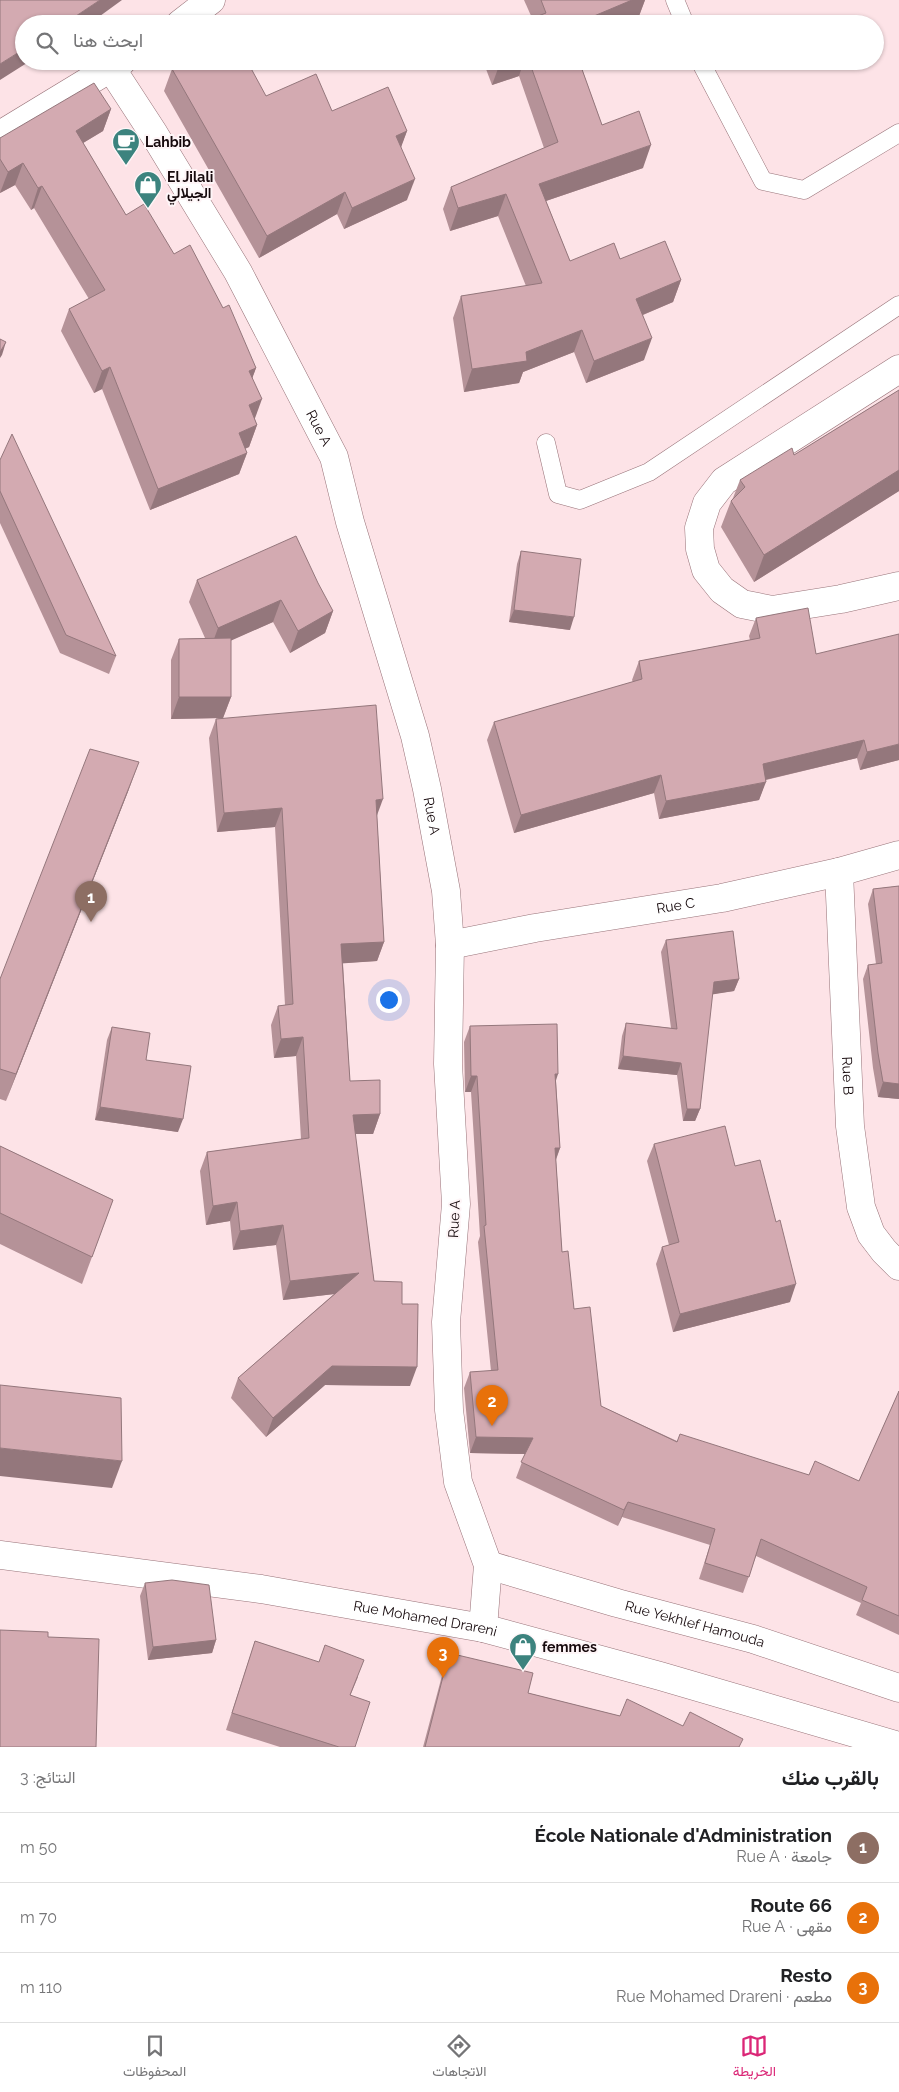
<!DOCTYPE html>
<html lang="ar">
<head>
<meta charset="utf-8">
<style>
  body { margin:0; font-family:Raleway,Vazirmatn,sans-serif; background:#f6f6f6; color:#202124; direction:rtl }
  .you { position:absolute; left:388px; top:999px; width:18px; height:18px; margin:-12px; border:4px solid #fff; border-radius:50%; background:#1a73e8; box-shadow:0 0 0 8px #1a73e833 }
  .badge { display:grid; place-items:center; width:32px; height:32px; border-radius:50%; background:#db2777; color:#fff; font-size:16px; font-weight:700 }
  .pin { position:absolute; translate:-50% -41px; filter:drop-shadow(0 1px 2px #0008) }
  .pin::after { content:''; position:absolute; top:26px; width:18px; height:15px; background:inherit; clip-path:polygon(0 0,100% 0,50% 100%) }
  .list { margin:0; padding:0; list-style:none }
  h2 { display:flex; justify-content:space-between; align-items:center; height:65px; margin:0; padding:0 20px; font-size:21px }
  h2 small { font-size:16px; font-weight:400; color:#757577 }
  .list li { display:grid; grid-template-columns:32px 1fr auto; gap:15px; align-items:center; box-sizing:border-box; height:70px; padding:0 20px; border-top:1px solid #e0e0e0 }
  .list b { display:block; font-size:19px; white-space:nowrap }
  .list p { margin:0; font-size:16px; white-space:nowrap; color:#757577 }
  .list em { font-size:16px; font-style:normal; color:#757577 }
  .icon { flex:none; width:28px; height:28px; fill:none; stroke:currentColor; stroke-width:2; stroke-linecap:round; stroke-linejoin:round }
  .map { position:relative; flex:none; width:899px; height:1747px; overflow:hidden; direction:ltr }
  .search { position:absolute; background:#fff; box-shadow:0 1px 4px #0004; left:15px; right:15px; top:15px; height:55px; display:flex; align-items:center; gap:12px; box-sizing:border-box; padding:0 18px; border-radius:28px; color:#757577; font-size:19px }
  .sheet { height:275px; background:#fff }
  nav { display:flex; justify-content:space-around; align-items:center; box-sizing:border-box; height:70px; border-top:1px solid #e0e0e0; background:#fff; font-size:14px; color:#757577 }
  nav a { display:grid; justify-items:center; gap:2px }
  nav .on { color:#db2777 }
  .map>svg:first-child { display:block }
</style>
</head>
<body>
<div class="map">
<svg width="899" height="1747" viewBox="0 0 899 1747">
  <rect width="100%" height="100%" fill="#fde3e7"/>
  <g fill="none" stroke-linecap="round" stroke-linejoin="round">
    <defs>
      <g id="service">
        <path d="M675,0L685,24"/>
        <path d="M700,61L763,181L804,190L899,133"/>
        <path d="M546,443L558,494L580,500L649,472L899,305"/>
      </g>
      <g id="minor">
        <path id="s1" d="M111,68L154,134L238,272L334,457L350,522L415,736L427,789L446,891L450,945L448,1064L456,1204L446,1322L449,1410L458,1482L488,1565L483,1628"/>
        <path d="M899,369L724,481L707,503L699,528L700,549L706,570L722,590L742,604L772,610L841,599L899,586"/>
        <path id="s2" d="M839,872L850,1126L861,1207L871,1234L884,1251L899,1266"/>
        <path id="s3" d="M450,945L535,928L722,898L839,872L899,855"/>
        <path id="s4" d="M488,1565L617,1603L753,1639L899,1688"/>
      </g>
      <g id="tertiary">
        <path d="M180,24L211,0"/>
        <path d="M0,135L122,61"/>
        <path id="s5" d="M0,1555L261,1589L483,1628L660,1676L899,1746"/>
      </g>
    </defs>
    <use href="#service" stroke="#987379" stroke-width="19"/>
    <use href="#minor" stroke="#987379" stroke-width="29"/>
    <use href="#tertiary" stroke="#987379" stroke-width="29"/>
    <use href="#service" stroke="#fff" stroke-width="18"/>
    <use href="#minor" stroke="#fff" stroke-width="28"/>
    <use href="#tertiary" stroke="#fff" stroke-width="28"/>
  </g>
  <g fill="#b59298">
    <path d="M524,0H645L639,16L532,18Z"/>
    <path d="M483,61H579L602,125L643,168L546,201L570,261L620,259L681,280L673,302L643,315L644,360L586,383L574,352L523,372L519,383L464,392L453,318L461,296L526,286L498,216L450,231L443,209L451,187L544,148L519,76L492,85Z"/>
    <path d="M172,69L266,96L332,111L407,131L401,146L407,200L344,229L337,214L259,258L164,91Z"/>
    <path d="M111,109L103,131L83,143L126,215L174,254L223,308L256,368L252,378L255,420L257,425L249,447L245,449L247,453L239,474L150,510L102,389L94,393L61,331L69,309L89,299L34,208L31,210L15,185L0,193V138Z"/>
    <path d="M899,390V491L754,582L721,527L731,501L733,498L740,480L794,455Z"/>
    <path d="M0,460L116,656L109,674L60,653L0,523Z"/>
    <path d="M521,551L570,630L509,622L517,564Z"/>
    <path d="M197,580L333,611L325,633L290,653L273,622L231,640V697L223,718L377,817L384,942L377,961L343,963L350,1081L380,1114L373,1134H355L374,1281L402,1304L410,1386L325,1385L266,1437L231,1398L238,1378L334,1294L283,1300L276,1245L233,1250L230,1221L206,1225L200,1171L207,1152L301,1139L296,1056L274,1058L271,1025L278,1006L285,1005L275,827L217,832L209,738L216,719L219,718L171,719V660L179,639L205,638L189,602Z"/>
    <path d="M756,618L816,654L899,760L860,770L857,758L766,780L759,800L659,819L654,793L514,833L487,740L494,722L633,682L632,680L639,661L750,640L749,636Z"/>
    <path d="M129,789L6,1101L0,1099V979Z"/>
    <path d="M899,886V1099L878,1097L873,1068L863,979L868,965L876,964L868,904L873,889Z"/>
    <path d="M666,940L739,979L734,991L712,994L700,1109L695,1121H683L677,1075L618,1069L622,1036L626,1023L671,1028L661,952Z"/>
    <path d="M470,1026L556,1081L560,1148L556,1160L562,1252L574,1309L601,1406L677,1441L809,1475L859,1481L899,1391V1635L856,1615L861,1603L756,1556L743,1593L699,1579L710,1545L622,1517L618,1526L516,1478L525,1454L470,1453L464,1388L470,1372L491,1371L478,1242L480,1236L471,1092H465L464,1042Z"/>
    <path d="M112,1027L146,1060L178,1132L95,1120L107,1040Z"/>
    <path d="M654,1144L735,1166L790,1302L673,1332L656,1264L662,1247L669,1245L647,1161Z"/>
    <path d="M0,1146L113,1200L82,1284L0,1244Z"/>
    <path d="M145,1583L216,1640L212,1653L148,1660L140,1596Z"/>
    <path d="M255,1641L358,1677L350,1696L355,1747H280L226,1730Z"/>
    <path d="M449,1653L528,1693L620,1716L683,1726L740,1747H423L444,1668Z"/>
  </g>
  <g fill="#94777c">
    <path d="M100,0H122L89,24H64Z"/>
    <path d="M632,0H645L639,16L620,24H575Z"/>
    <path d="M24,49V61H30L0,80V64Z"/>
    <path d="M506,61H524L519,76L492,85L500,63Z"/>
    <path d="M111,109L103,131L68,152L76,131Z"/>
    <path d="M407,131L399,153L396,136Z"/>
    <path d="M651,145L643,168L531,206L539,184Z"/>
    <path d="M23,163L15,185L0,193L8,172Z"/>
    <path d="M415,179L407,200L344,229L352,208Z"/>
    <path d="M42,186L34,208L31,210L38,188Z"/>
    <path d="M345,192L337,214L259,258L267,236Z"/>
    <path d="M506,194L498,216L450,231L458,208Z"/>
    <path d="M681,280L673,302L628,321L636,299Z"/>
    <path d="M582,330L574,352L523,372L519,383L464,392L472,369L526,352Z"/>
    <path d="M652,338L644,360L586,383L594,361Z"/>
    <path d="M6,342L2,355L0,358V352Z"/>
    <path d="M110,367L102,389L94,393L102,371Z"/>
    <path d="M256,368L248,390L249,371Z"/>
    <path d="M262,399L254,421L249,405Z"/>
    <path d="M257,425L249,447L231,454L239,433Z"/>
    <path d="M247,453L239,474L150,510L158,489Z"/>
    <path d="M899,470V491L754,582L764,555Z"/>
    <path d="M281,600L273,622L210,650L218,628Z"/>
    <path d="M514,610L574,617L570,630L509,622Z"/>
    <path d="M333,611L325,633L290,653L298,631Z"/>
    <path d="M179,697H231L223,718L171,719Z"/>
    <path d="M864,740L857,758L756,782L763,764Z"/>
    <path d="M899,744V760L860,770L867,752Z"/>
    <path d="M139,762L129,789L6,1101L16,1074Z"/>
    <path d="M661,775L654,793L514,833L521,815Z"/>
    <path d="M766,782L759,800L659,819L666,801Z"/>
    <path d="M383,799L376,818V800Z"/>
    <path d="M282,808L275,827L217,832L224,813Z"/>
    <path d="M384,942L377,961L334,964L341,944Z"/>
    <path d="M739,979L734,991L709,995L714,982Z"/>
    <path d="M303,1037L296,1056L274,1058L281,1039Z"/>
    <path d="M623,1056L681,1063L677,1075L618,1069Z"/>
    <path d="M555,1074H558L553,1090Z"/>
    <path d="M471,1076H477L471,1092H465Z"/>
    <path d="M883,1082L899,1084V1099L878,1097Z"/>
    <path d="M100,1107L183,1119L178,1132L95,1120Z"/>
    <path d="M687,1109H700L695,1121H683Z"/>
    <path d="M380,1114L373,1134H346L353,1115Z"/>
    <path d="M555,1148H560L554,1164Z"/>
    <path d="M237,1202L230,1221L206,1225L213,1206Z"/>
    <path d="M283,1225L276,1245L233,1250L240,1231Z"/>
    <path d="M359,1273L352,1292L283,1300L290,1281Z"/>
    <path d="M796,1284L790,1302L673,1332L680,1314Z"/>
    <path d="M332,1366L417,1367L410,1386L325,1385L266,1437L273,1418Z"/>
    <path d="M476,1437L533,1438L527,1454L470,1453Z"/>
    <path d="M0,1448L122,1461L112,1488L0,1476Z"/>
    <path d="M628,1502L622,1517L618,1526L624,1510Z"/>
    <path d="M216,1640L212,1653L148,1660L153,1647Z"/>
  </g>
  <g fill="#d3aab1" stroke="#94777c">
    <path d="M0,0H100L64,24H24V49L0,64Z"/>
    <path d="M541,0H632L575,24H517L546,13Z"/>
    <path d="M186,61H247L266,96L316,74L332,111L388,87L407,131L396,136L415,179L352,208L345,192L267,236L172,69Z"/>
    <path d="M529,61H579L602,125L639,111L651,145L539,184L570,261L614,243L620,259L665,241L681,280L636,299L652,338L594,361L582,330L526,352L527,361L472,369L461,296L542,283L506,194L458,208L451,187L558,142Z"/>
    <path d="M94,83L111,109L76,131L126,215L144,204L174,254L190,245L223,308L229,305L256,368L249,371L262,399L249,405L257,425L239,433L247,453L158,489L110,367L102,371L69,309L105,290L42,186L38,188L23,163L8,172L0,159V138Z"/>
    <path d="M0,339L6,342L0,352Z"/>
    <path d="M899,390V470L764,555L731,501L745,487L740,480L792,448L794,455Z"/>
    <path d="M12,434L116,656L66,635L0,491V460Z"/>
    <path d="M296,536L318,583L333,611L298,631L281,600L218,628L197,580Z"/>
    <path d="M521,551L581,559L574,617L514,610Z"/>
    <path d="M808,608L816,654L899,634V744L867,752L864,740L763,764L766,782L666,801L661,775L521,815L494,722L642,679L639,661L760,638L756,618Z"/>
    <path d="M231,638V697H179V639Z"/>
    <path d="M376,705L383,799L376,800L384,942L341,944L350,1081L380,1080V1114L353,1115L374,1281L402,1282V1304H418L417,1367L332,1366L273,1418L238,1378L359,1273L290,1281L283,1225L240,1231L237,1202L213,1206L207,1152L309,1138L303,1037L281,1039L278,1006L293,1004L282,808L224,813L216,719Z"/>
    <path d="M90,749L139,762L16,1074L0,1069V979Z"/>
    <path d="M899,886V1084L883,1082L878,1053L868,965L882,963L873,889Z"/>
    <path d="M733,931L739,979L714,982L700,1109H687L681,1063L623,1056L626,1023L677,1029L666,940Z"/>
    <path d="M557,1024L558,1074H555L560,1148H555L562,1252L568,1251L574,1309L590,1307L601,1406L677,1442L680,1434L809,1475L815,1461L859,1481L899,1391V1616L862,1600L867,1587L761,1539L749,1577L705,1563L715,1529L628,1502L624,1510L521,1462L533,1438L476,1437L470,1372L498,1370L484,1226L486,1225L477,1076H471L470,1026Z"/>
    <path d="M112,1027L150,1033L146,1060L191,1066L183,1119L100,1107Z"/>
    <path d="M725,1126L735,1166L760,1160L776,1222L780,1220L796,1284L680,1314L662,1247L679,1242L654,1144Z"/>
    <path d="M0,1146L113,1200L92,1257L0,1213Z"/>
    <path d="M0,1385L121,1398L122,1461L0,1448Z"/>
    <path d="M172,1580L209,1585L216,1640L153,1647L145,1583Z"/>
    <path d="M0,1630L48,1632V1637L99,1639L96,1747H0Z"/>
    <path d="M255,1641L319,1662L325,1645L364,1660L350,1695L370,1702L355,1747H339L232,1713Z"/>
    <path d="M449,1653L533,1673L528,1693L620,1716L627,1699L683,1726L690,1712L743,1739L739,1747H425Z"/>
  </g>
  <defs>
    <symbol id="cafe-pin" viewBox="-11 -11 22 30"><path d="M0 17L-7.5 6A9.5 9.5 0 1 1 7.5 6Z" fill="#3c837e" stroke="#fef5f7"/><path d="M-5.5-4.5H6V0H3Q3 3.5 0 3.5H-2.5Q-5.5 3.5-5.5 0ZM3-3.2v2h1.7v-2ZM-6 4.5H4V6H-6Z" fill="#fff"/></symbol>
    <symbol id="shop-pin" viewBox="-11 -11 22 30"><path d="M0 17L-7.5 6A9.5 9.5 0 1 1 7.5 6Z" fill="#3c837e" stroke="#fef5f7"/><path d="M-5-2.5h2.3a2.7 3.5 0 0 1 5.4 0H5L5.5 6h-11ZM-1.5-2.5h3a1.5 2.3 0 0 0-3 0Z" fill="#fff"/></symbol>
  </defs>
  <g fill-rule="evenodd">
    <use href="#cafe-pin" x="110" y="126" width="32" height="43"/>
    <use href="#shop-pin" x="132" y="169" width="32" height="43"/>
    <use href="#shop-pin" x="507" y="1631" width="32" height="43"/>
  </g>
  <g text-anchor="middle" stroke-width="4" stroke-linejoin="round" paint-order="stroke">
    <g font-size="14" font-weight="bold" fill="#16090c" stroke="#fef5f7" text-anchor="start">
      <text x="145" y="147">Lahbib</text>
      <text x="167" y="182">El Jilali<tspan x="167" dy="16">الجيلالي</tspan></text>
      <text x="542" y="1652">femmes</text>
    </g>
    <g font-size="14" fill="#16090c" stroke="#fef5f7">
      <text dy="5" stroke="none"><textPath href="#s1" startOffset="416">Rue A</textPath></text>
      <text dy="5" stroke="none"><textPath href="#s1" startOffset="821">Rue A</textPath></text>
      <text dy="5" stroke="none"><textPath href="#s3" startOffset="229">Rue C</textPath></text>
      <text dy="5" stroke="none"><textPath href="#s2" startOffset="204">Rue B</textPath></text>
      <text transform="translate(454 1219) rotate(-87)" y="5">Rue A</text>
      <text dy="5" stroke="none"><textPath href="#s5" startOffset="430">Rue Mohamed Drareni</textPath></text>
      <text dy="5" stroke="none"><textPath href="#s4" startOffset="215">Rue Yekhlef Hamouda</textPath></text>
    </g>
  </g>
</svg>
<div class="you"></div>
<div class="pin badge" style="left:91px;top:922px;background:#8d6e63">1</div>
<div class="pin badge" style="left:492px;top:1426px;background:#e8710a">2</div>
<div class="pin badge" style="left:443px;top:1678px;background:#e8710a">3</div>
<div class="search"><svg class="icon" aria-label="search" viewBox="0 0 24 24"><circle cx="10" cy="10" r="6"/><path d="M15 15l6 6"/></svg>ابحث هنا</div>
</div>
<section class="sheet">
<h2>بالقرب منك<small>النتائج: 3</small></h2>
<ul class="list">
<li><span class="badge" style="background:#8d6e63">1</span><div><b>École Nationale d'Administration</b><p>جامعة · Rue A</p></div><em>50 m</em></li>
<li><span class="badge" style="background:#e8710a">2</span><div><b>Route 66</b><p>مقهى · Rue A</p></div><em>70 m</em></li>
<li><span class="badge" style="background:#e8710a">3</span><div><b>Resto</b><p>مطعم · Rue Mohamed Drareni</p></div><em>110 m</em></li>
</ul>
</section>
<nav>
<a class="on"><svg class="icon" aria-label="map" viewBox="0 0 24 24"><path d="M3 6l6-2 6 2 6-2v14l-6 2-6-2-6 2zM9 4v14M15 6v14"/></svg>الخريطة</a>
<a><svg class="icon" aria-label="directions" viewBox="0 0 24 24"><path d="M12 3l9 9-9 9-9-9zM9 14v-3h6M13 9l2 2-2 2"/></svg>الاتجاهات</a>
<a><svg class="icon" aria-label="saved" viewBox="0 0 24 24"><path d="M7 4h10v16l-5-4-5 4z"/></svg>المحفوظات</a>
</nav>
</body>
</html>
